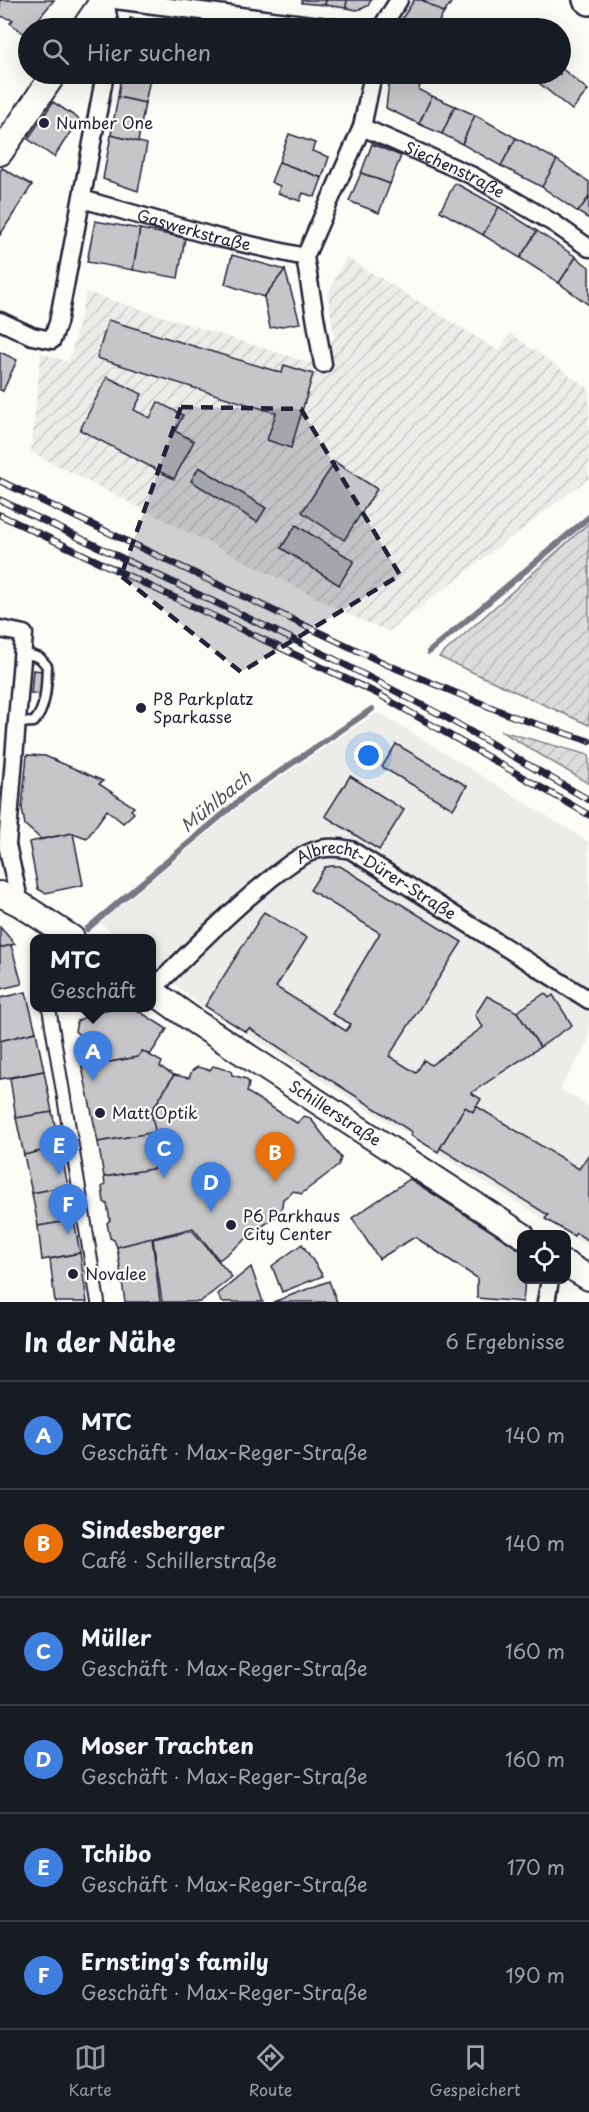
<!DOCTYPE html>
<html lang="de">
<head>
<meta charset="utf-8">
<style>
  body { margin:0; font-family:"Playpen Sans",sans-serif; background:#242831; color:#f1f3f6 }
  .controls { position:absolute; right:18px; bottom:18px; display:grid; overflow:hidden; border-radius:12px; box-shadow:0 6px 24px #0002 }
  .controls button { width:54px; height:54px; display:grid; place-items:center; padding:0; border:0; border-bottom:2px solid #363941; background:#171b24; color:#f1f3f6; font:30px sans-serif }
  .you { position:absolute; left:369px; top:756px; width:21px; height:21px; margin:-15px; border:4px solid #fff; border-radius:50%; background:#1a73e8; box-shadow:0 0 0 9px #1a73e833 }
  .badge { display:grid; place-items:center; width:39px; height:39px; border-radius:50%; background:#9495a2; color:#fff; font-size:20px; font-weight:700 }
  .pin { position:absolute; translate:-50% -50px; filter:drop-shadow(0 2px 3px #0008) }
  .pin::after { content:''; position:absolute; top:32px; width:21px; height:18px; background:inherit; clip-path:polygon(0 0,100% 0,50% 100%) }
  .popup { position:absolute; left:30px; top:934px; width:126px; height:78px; box-sizing:border-box; display:grid; place-content:center; border-radius:12px; background:#171b24; filter:drop-shadow(0 2px 4px #0005); font-size:20px; white-space:nowrap; color:#9ea1a6 }
  .popup b { font-size:22px; color:#f1f3f6 }
  .popup::after { content:''; position:absolute; left:50%; top:100%; margin-left:-12px; border:12px solid transparent; border-top-color:#171b24 }
  .list { margin:0; padding:0; list-style:none }
  h2 { display:flex; justify-content:space-between; align-items:center; height:78px; margin:0; padding:0 24px; font-size:26px }
  h2 small { font-size:20px; font-weight:400; color:#9ea1a6 }
  .list li { display:grid; grid-template-columns:39px 1fr auto; gap:18px; align-items:center; box-sizing:border-box; height:108px; padding:0 24px; border-top:2px solid #363941 }
  .list b { display:block; font-size:22px; white-space:nowrap }
  .list p { margin:0; font-size:20px; white-space:nowrap; color:#9ea1a6 }
  .list em { font-size:20px; font-style:normal; color:#9ea1a6 }
  .icon { flex:none; width:33px; height:33px; fill:none; stroke:currentColor; stroke-width:2; stroke-linecap:round; stroke-linejoin:round }
  .map { position:relative; flex:none; width:589px; height:1302px; overflow:hidden }
  .search { position:absolute; background:#171b24; box-shadow:0 6px 24px #0002; left:18px; right:18px; top:18px; height:66px; display:flex; align-items:center; gap:15px; box-sizing:border-box; padding:0 21px; border-radius:33px; color:#9ea1a6; font-size:22px }
  .sheet { height:726px; background:#171b24 }
  nav { display:flex; justify-content:space-around; align-items:center; box-sizing:border-box; height:84px; border-top:2px solid #363941; background:#171b24; font-size:16px; color:#9ea1a6 }
  nav a { display:grid; justify-items:center; gap:3px }
  nav .on { color:#9495a2 }
  .map>svg:first-child { display:block }
</style>
</head>
<body>
<div class="map">
<svg width="589" height="1302" viewBox="0 0 589 1302">
  <defs>
    <pattern id="industrial-furrows" width="10" height="10" patternUnits="userSpaceOnUse" patternTransform="scale(1.5)"><rect width="10" height="10" fill="#ecece9"/><path d="M-1 1l2-2M0 10L10 0M9 11l2-2" fill="none" stroke="#cacac9"/></pattern>
    <pattern id="garden-furrows" width="10" height="10" patternUnits="userSpaceOnUse" patternTransform="scale(1.5)"><rect width="10" height="10" fill="#dddcdb"/><path d="M-1 1l2-2M0 10L10 0M9 11l2-2" fill="none" stroke="#bdbcbd"/></pattern>
  </defs>
  <rect width="100%" height="100%" fill="#fdfcf7"/>
  <filter id="ink" filterUnits="userSpaceOnUse"><feTurbulence type="fractalNoise" baseFrequency=".0167" numOctaves="2"/><feDisplacementMap in="SourceGraphic" scale="12" xChannelSelector="R" yChannelSelector="G"/><feConvolveMatrix kernelMatrix="1 2 1 2 8 2 1 2 1" color-interpolation-filters="sRGB"/></filter>
  <g filter="url(#ink)">
    <path fill="#ecece9" d="M378,712L589,842V1041L560,1089L589,1107V1247L200,1005L152,965V938H119L100,923L248,799Z"/>
    <path fill="url(#industrial-furrows)" d="M346,257L499,351L510,333L589,389V478L389,631L358,619L31,452L41,353L69,362L86,292L310,363L334,338L328,294Z"/>
    <g fill="url(#garden-furrows)" stroke="#807f8b" stroke-width="1.5">
      <path d="M589,523V725L439,657Z"/>
      <path d="M501,731L589,755V784Z"/>
    </g>
    <g fill="none" stroke-linecap="round" stroke-linejoin="round">
      <g stroke="#787885" stroke-width="6">
        <path d="M429,652L589,517"/>
        <path d="M87,929L247,794L372,709"/>
      </g>
    </g>
    <g fill="#c6c6c8" stroke="#22223b" stroke-width="1.5">
      <path d="M0,0H54L31,28H28L26,35L10,23L13,20L0,16Z"/>
      <path d="M302,0H326L325,5L302,3Z"/>
      <path d="M326,0H347L346,8L325,5Z"/>
      <path d="M347,0H371L368,6L357,10L346,8Z"/>
      <path d="M414,0H422L444,13L435,28H396Z"/>
      <path d="M422,0H453L444,13Z"/>
      <path d="M130,18L173,24L172,28H129Z"/>
      <path d="M173,24L213,28H172Z"/>
      <path d="M560,67L588,90L572,110L529,75L560,74Z"/>
      <path d="M121,74H151L145,103L118,97Z"/>
      <path d="M319,74H356V78Z"/>
      <path d="M390,74H421L419,90L432,96L419,124L386,108Z"/>
      <path d="M432,96L455,106L442,134L419,124Z"/>
      <path d="M118,97L145,103L138,142L111,135Z"/>
      <path d="M53,102L79,119L54,157L28,139Z"/>
      <path d="M455,106L475,115L462,144L442,134Z"/>
      <path d="M475,115L516,138L501,166L462,144Z"/>
      <path d="M289,134L315,143L312,151L329,157L322,178L279,162Z"/>
      <path d="M111,135L147,144L138,191L103,179Z"/>
      <path d="M516,138L557,160L542,187L501,166Z"/>
      <path d="M372,144L401,156L390,184L361,173Z"/>
      <path d="M557,160L589,182V197L578,212L542,187Z"/>
      <path d="M279,162L322,178L315,197L303,193L300,201L278,193L280,186L271,182Z"/>
      <path d="M2,168L32,185L0,235V172Z"/>
      <path d="M361,173L390,184L379,213L349,201Z"/>
      <path d="M455,183L499,207L483,235L440,211Z"/>
      <path d="M589,197V219L578,212Z"/>
      <path d="M499,207L537,231L520,258L483,235Z"/>
      <path d="M95,221L140,229L133,270L87,262Z"/>
      <path d="M140,229L185,238L178,278L133,270Z"/>
      <path d="M537,231L576,257L559,283L520,258Z"/>
      <path d="M232,255L285,270L264,297L225,284Z"/>
      <path d="M576,257L589,267V305L559,283Z"/>
      <path d="M285,270L300,323L270,328L264,297Z"/>
      <path d="M108,320L282,373L284,365L313,374L291,448L267,440L276,413L97,358Z"/>
      <path d="M0,352L17,360L3,391L0,390Z"/>
      <path d="M107,377L142,394L134,410L150,418L158,402L183,415L175,431L194,441L174,479L80,430Z"/>
      <path d="M335,462L377,489L344,540L302,512Z"/>
      <path d="M199,467L266,508L257,522L191,481Z"/>
      <path d="M296,525L354,561L339,585L281,548Z"/>
      <path d="M33,670L53,672L51,695L31,693Z"/>
      <path d="M396,744L467,786L453,809L382,767Z"/>
      <path d="M27,755L45,756L103,781L99,784L134,807L131,810L134,813L123,823L107,810L87,838L73,833L41,839L25,825L22,808Z"/>
      <path d="M350,776L404,810L379,850L325,816Z"/>
      <path d="M73,833L83,885L45,893L38,889L29,842Z"/>
      <path d="M332,866H340L462,942L389,1056L416,1073L424,1060L431,1065L483,1027L475,1015L487,996L517,1012L540,1047L471,1093L481,1099L473,1112L465,1107L438,1152L410,1135L412,1132L249,1028L246,1032L205,1006L264,912L307,938L276,987L346,1031L351,1024L332,1014L380,933L310,890L325,867Z"/>
      <path d="M0,927L15,944L0,948Z"/>
      <path d="M11,945L22,984L0,989V948Z"/>
      <path d="M26,992L36,1032L0,1041V998Z"/>
      <path d="M545,993L549,998L553,995L572,1025L540,1047L517,1012Z"/>
      <path d="M116,1008H134L167,1029L150,1055L142,1051L138,1057L82,1067L76,1038L81,1037L75,1031L77,1021L85,1017L90,1020L89,1013Z"/>
      <path d="M36,1032L44,1071L0,1079V1041Z"/>
      <path d="M142,1051L162,1062L160,1067L174,1075L151,1112L157,1132L98,1142L82,1067L138,1057Z"/>
      <path d="M213,1066L231,1071L232,1075L246,1079L249,1083L247,1092L297,1123L304,1116L310,1118L341,1158L338,1166L301,1194L294,1191L283,1199L281,1212L219,1260L193,1228L117,1247L114,1240L110,1238L107,1223L110,1220L107,1204L104,1202L102,1187L105,1185L104,1177L163,1167L151,1112L174,1075L189,1078L192,1071L197,1067L210,1070Z"/>
      <path d="M44,1071L52,1112L16,1118L10,1078Z"/>
      <path d="M476,1106L579,1169L589,1154V1241L576,1233L574,1236L545,1219L548,1215L440,1148L465,1107L473,1112Z"/>
      <path d="M52,1112L60,1147L24,1155L16,1118Z"/>
      <path d="M157,1132L163,1167L104,1177L98,1142Z"/>
      <path d="M60,1147L68,1186L32,1193L24,1155Z"/>
      <path d="M410,1179L522,1251V1280H525L523,1302L477,1298V1278L415,1237L379,1259L352,1218Z"/>
      <path d="M68,1186L74,1220L38,1226L32,1193Z"/>
      <path d="M74,1220L80,1253L42,1260L38,1226Z"/>
      <path d="M192,1230L232,1277L200,1302H162L153,1239Z"/>
      <path d="M152,1238L160,1302H125L117,1247Z"/>
      <path d="M302,1244L323,1276L282,1292L272,1266Z"/>
      <path d="M80,1253L87,1302H55L50,1259Z"/>
      <path d="M251,1267L263,1302H221L218,1294Z"/>
      <path d="M329,1281L337,1302H273Z"/>
    </g>
    <g fill="none" stroke-linecap="round" stroke-linejoin="round">
      <defs>
        <path id="service" d="M16,723L34,722C47,707 46,685 47,666L40,658L22,652"/>
        <path id="pedestrian" d="M49,1008L98,1302"/>
        <g id="minor">
          <path d="M105,0L110,28"/>
          <path d="M115,0L335,28"/>
          <path d="M381,28L399,0"/>
          <path id="s1" d="M373,74L362,127L473,176L555,224L589,248"/>
          <path id="s2" d="M82,199L219,238L305,257"/>
          <path d="M0,321L32,336L52,340L58,323L105,74"/>
          <path d="M323,364L305,257L362,127"/>
          <path d="M0,629L24,634L7,845L20,904"/>
          <path id="s3" d="M152,990C190,952 227,914 269,880C282,870 295,858 311,852C324,846 337,847 351,850L589,1000"/>
          <path d="M546,1302L550,1280"/>
        </g>
        <path id="tertiary" d="M584,0L589,4"/>
        <g id="secondary">
          <path d="M84,28L103,0"/>
          <path d="M0,153L54,74"/>
          <path d="M0,894L20,904L72,938"/>
          <path id="s4" d="M152,991L197,1023L522,1235"/>
          <path d="M566,1264L589,1278"/>
        </g>
      </defs>
      <use href="#service" stroke="#22223b" stroke-width="13"/>
      <use href="#pedestrian" stroke="#22223b" stroke-width="16"/>
      <use href="#minor" stroke="#22223b" stroke-width="21"/>
      <use href="#tertiary" stroke="#22223b" stroke-width="26"/>
      <use href="#secondary" stroke="#22223b" stroke-width="28"/>
      <use href="#service" stroke="#fdfcf7" stroke-width="8"/>
      <use href="#pedestrian" stroke="#fdfcf7" stroke-width="12"/>
      <use href="#minor" stroke="#fdfcf7" stroke-width="16"/>
      <use href="#tertiary" stroke="#fdfcf7" stroke-width="21"/>
      <use href="#secondary" stroke="#fdfcf7" stroke-width="24"/>
      <defs>
        <g id="rail">
          <path d="M0,481L388,665L512,716L589,741"/>
          <path d="M0,500L332,658L447,718L589,800"/>
          <path d="M0,515L378,694L589,815"/>
        </g>
      </defs>
      <use href="#rail" stroke="#22223b" stroke-width="7"/>
      <use href="#rail" stroke="#fdfcf7" stroke-width="4.5" stroke-dasharray="14" stroke-linecap="butt"/>
    </g>
  </g>
  <path fill="#22223b" fill-opacity="0.2" stroke="#22223b" stroke-width="4.5" stroke-dasharray="12 8" stroke-linejoin="round" d="M181,407L301,409L400,575L241,672L121,576Z"/>
  <g fill="#22223b" stroke="#fdfcf7" stroke-width="2">
    <circle cx="44" cy="123" r="6"/>
    <circle cx="141" cy="708" r="6"/>
    <circle cx="100" cy="1113" r="6"/>
    <circle cx="231" cy="1225" r="6"/>
    <circle cx="73" cy="1274" r="6"/>
  </g>
  <g text-anchor="middle" stroke-width="4.5" stroke-linejoin="round" paint-order="stroke">
    <g font-size="16" fill="#22223b" stroke="#fdfcf7" text-anchor="start">
      <text x="56" y="129">Number One</text>
      <text x="153" y="705">P8 Parkplatz<tspan x="153" dy="18">Sparkasse</tspan></text>
      <text x="112" y="1119">Matt Optik</text>
      <text x="243" y="1222">P6 Parkhaus<tspan x="243" dy="18">City Center</tspan></text>
      <text x="85" y="1280">Novalee</text>
    </g>
    <g font-size="16" fill="#22223b" stroke="#fdfcf7">
      <text dy="6" stroke="none"><textPath href="#s1" startOffset="156">Siechenstraße</textPath></text>
      <text dy="6" stroke="none"><textPath href="#s2" startOffset="116">Gaswerkstraße</textPath></text>
      <text dy="6" stroke="none"><textPath href="#s3" startOffset="285">Albrecht-Dürer-Straße</textPath></text>
      <text dy="6" stroke="none"><textPath href="#s4" startOffset="220">Schillerstraße</textPath></text>
    </g>
    <g font-size="18" font-style="italic" fill="#545466" stroke="#fdfcf7">
      <text transform="translate(216 802) rotate(-39)" y="6">Mühlbach</text>
    </g>
  </g>
</svg>
<div class="controls">
<button><svg class="icon" aria-label="locate" viewBox="0 0 24 24"><circle cx="12" cy="12" r="6"/><path d="M12 2v4M12 18v4M2 12h4M18 12h4"/></svg></button>
</div>
<div class="you"></div>
<div class="pin badge" style="left:93px;top:1081px;background:#3f7fe0">A</div>
<div class="popup"><b>MTC</b>Geschäft</div>
<div class="pin badge" style="left:275px;top:1182px;background:#e8710a">B</div>
<div class="pin badge" style="left:164px;top:1178px;background:#3f7fe0">C</div>
<div class="pin badge" style="left:211px;top:1212px;background:#3f7fe0">D</div>
<div class="pin badge" style="left:59px;top:1175px;background:#3f7fe0">E</div>
<div class="pin badge" style="left:68px;top:1234px;background:#3f7fe0">F</div>
<div class="search"><svg class="icon" aria-label="search" viewBox="0 0 24 24"><circle cx="10" cy="10" r="6"/><path d="M15 15l6 6"/></svg>Hier suchen</div>
</div>
<section class="sheet">
<h2>In der Nähe<small>6 Ergebnisse</small></h2>
<ul class="list">
<li><span class="badge" style="background:#3f7fe0">A</span><div><b>MTC</b><p>Geschäft · Max-Reger-Straße</p></div><em>140 m</em></li>
<li><span class="badge" style="background:#e8710a">B</span><div><b>Sindesberger</b><p>Café · Schillerstraße</p></div><em>140 m</em></li>
<li><span class="badge" style="background:#3f7fe0">C</span><div><b>Müller</b><p>Geschäft · Max-Reger-Straße</p></div><em>160 m</em></li>
<li><span class="badge" style="background:#3f7fe0">D</span><div><b>Moser Trachten</b><p>Geschäft · Max-Reger-Straße</p></div><em>160 m</em></li>
<li><span class="badge" style="background:#3f7fe0">E</span><div><b>Tchibo</b><p>Geschäft · Max-Reger-Straße</p></div><em>170 m</em></li>
<li><span class="badge" style="background:#3f7fe0">F</span><div><b>Ernsting's family</b><p>Geschäft · Max-Reger-Straße</p></div><em>190 m</em></li>
</ul>
</section>
<nav>
<a class="on"><svg class="icon" aria-label="map" viewBox="0 0 24 24"><path d="M3 6l6-2 6 2 6-2v14l-6 2-6-2-6 2zM9 4v14M15 6v14"/></svg>Karte</a>
<a><svg class="icon" aria-label="directions" viewBox="0 0 24 24"><path d="M12 3l9 9-9 9-9-9zM9 14v-3h6M13 9l2 2-2 2"/></svg>Route</a>
<a><svg class="icon" aria-label="saved" viewBox="0 0 24 24"><path d="M7 4h10v16l-5-4-5 4z"/></svg>Gespeichert</a>
</nav>
</body>
</html>
